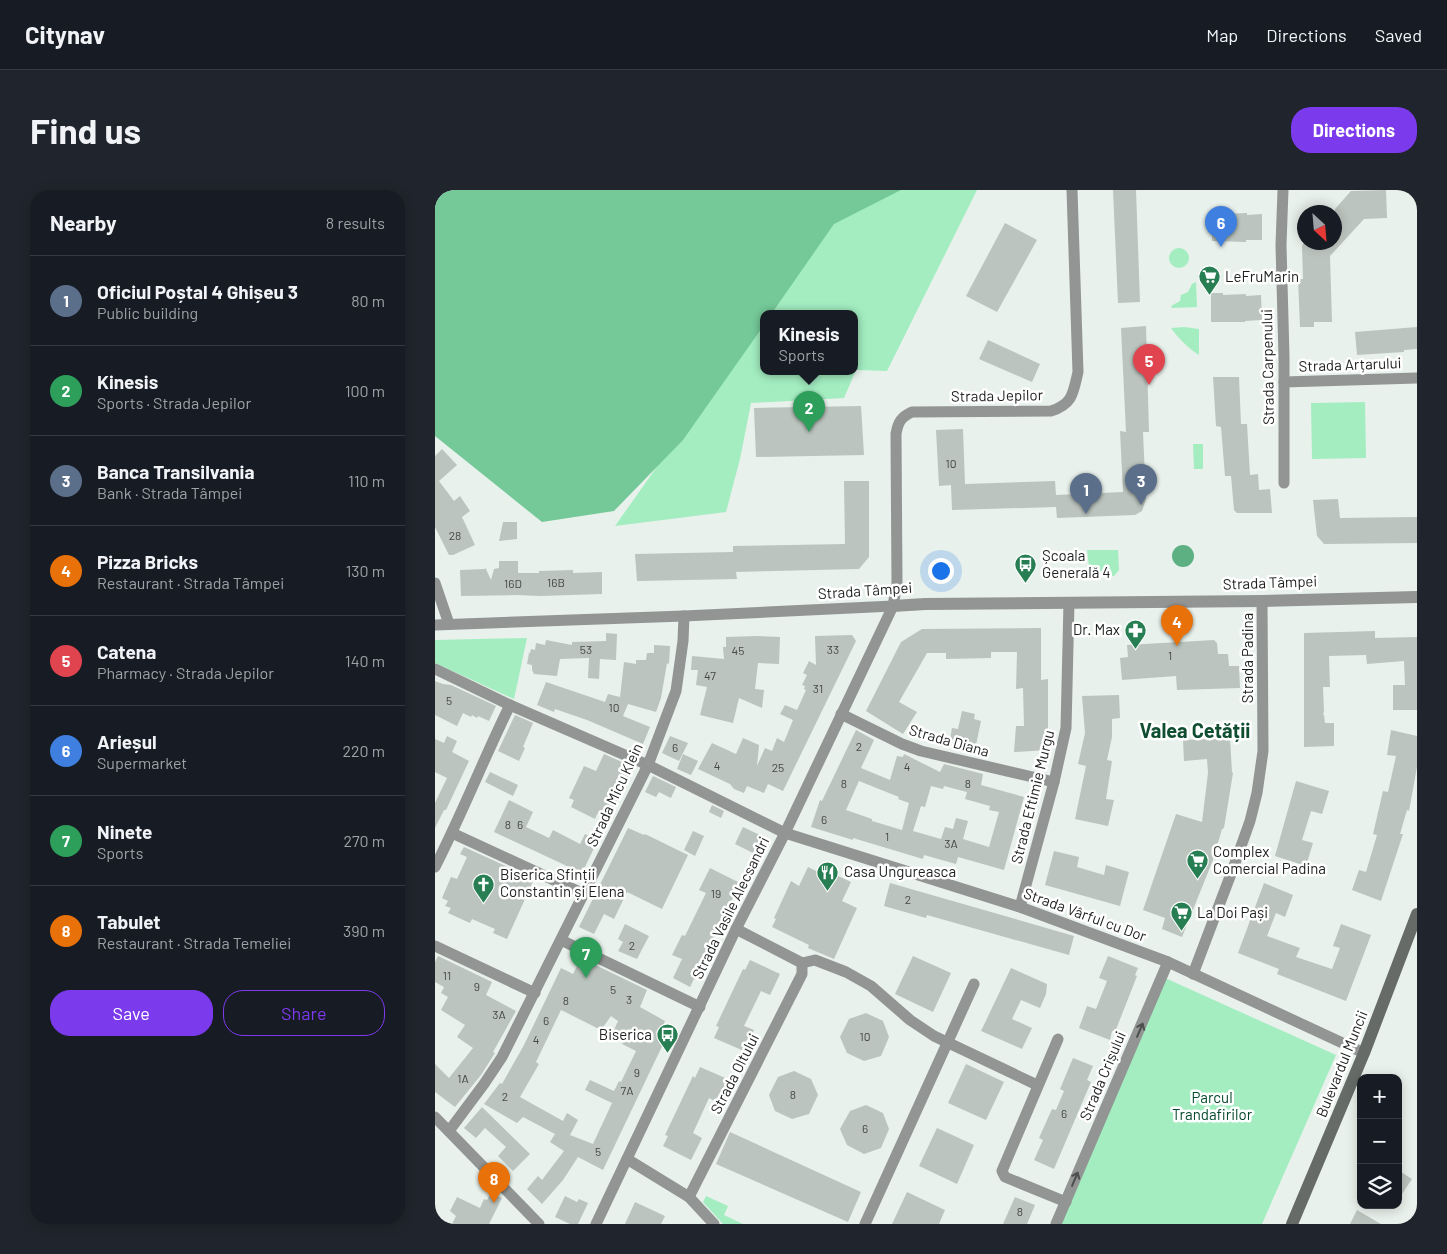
<!DOCTYPE html>
<html lang="en">
<head>
<meta charset="utf-8">
<style>
  body { margin:0; font-family:Barlow,sans-serif; background:#20242c; color:#f1f3f6 }
  .controls { position:absolute; right:15px; bottom:15px; display:grid; overflow:hidden; border-radius:10px; box-shadow:0 2px 12px #0003 }
  .controls button { width:45px; height:45px; display:grid; place-items:center; padding:0; border:0; border-bottom:1px solid #363941; background:#171b24; color:#f1f3f6; font:25px sans-serif }
  .compass { position:absolute; left:862px; top:15px; width:45px; height:45px; border-radius:50%; background:#171b24; box-shadow:0 2px 12px #0003; rotate:154deg }
  .you { position:absolute; left:505px; top:380px; width:18px; height:18px; margin:-12px; border:4px solid #fff; border-radius:50%; background:#1a73e8; box-shadow:0 0 0 8px #1a73e833 }
  .badge { display:grid; place-items:center; width:32px; height:32px; border-radius:50%; background:#7c3aed; color:#fff; font-size:16px; font-weight:700 }
  .pin { position:absolute; translate:-50% -41px; filter:drop-shadow(0 1px 2px #0008) }
  .pin::after { content:''; position:absolute; top:26px; width:18px; height:15px; background:inherit; clip-path:polygon(0 0,100% 0,50% 100%) }
  .popup { position:absolute; left:325px; top:120px; width:98px; height:65px; box-sizing:border-box; display:grid; place-content:center; border-radius:10px; background:#171b24; filter:drop-shadow(0 1px 4px #0005); font-size:16px; white-space:nowrap; color:#9ea1a6 }
  .popup b { font-size:19px; color:#f1f3f6 }
  .popup::after { content:''; position:absolute; left:50%; top:100%; margin-left:-10px; border:10px solid transparent; border-top-color:#171b24 }
  .list { margin:0; padding:0; list-style:none }
  h2 { display:flex; justify-content:space-between; align-items:center; height:65px; margin:0; padding:0 20px; font-size:21px }
  h2 small { font-size:16px; font-weight:400; color:#9ea1a6 }
  .list li { display:grid; grid-template-columns:32px 1fr auto; gap:15px; align-items:center; box-sizing:border-box; height:90px; padding:0 20px; border-top:1px solid #363941 }
  .list b { display:block; font-size:19px; white-space:nowrap }
  .list p { margin:0; font-size:16px; white-space:nowrap; color:#9ea1a6 }
  .list em { font-size:16px; font-style:normal; color:#9ea1a6 }
  .actions { display:flex; gap:10px; padding:15px 20px }
  .actions a { flex:1; padding:11px 0; border:1px solid #7c3aed; border-radius:20px; text-align:center; font-size:18px; color:#7c3aed }
  .actions .main { background:#7c3aed; color:#fff }
  .icon { flex:none; width:28px; height:28px; fill:none; stroke:currentColor; stroke-width:2; stroke-linecap:round; stroke-linejoin:round }
  .map { position:relative; flex:none; width:982px; height:1034px; overflow:hidden; border-radius:20px }
  header { display:flex; align-items:center; gap:30px; box-sizing:border-box; height:70px; padding:0 25px; background:#171b24; border-bottom:1px solid #363941 }
  header strong { font-size:24px }
  nav { display:flex; gap:28px; margin-inline-start:auto; font-size:18px }
  .intro { display:flex; align-items:center; justify-content:space-between; box-sizing:border-box; height:120px; padding:0 30px }
  h1 { margin:0; font-size:35px }
  .button { padding:12px 22px; border-radius:20px; background:#7c3aed; color:#fff; font-size:18px; font-weight:700 }
  main { display:flex; gap:30px; padding:0 30px }
  aside { flex:1; background:#171b24; border-radius:20px; box-shadow:0 2px 12px #0003 }
  .map>svg:first-child { display:block }
</style>
</head>
<body>
<header>
<strong>Citynav</strong>
<nav><a>Map</a><a>Directions</a><a>Saved</a></nav>
</header>
<div class="intro"><h1>Find us</h1><a class="button">Directions</a></div>
<main>
<aside>
<h2>Nearby<small>8 results</small></h2>
<ul class="list">
<li><span class="badge" style="background:#5c6f8a">1</span><div><b>Oficiul Poștal 4 Ghișeu 3</b><p>Public building</p></div><em>80 m</em></li>
<li><span class="badge" style="background:#2e9e5b">2</span><div><b>Kinesis</b><p>Sports · Strada Jepilor</p></div><em>100 m</em></li>
<li><span class="badge" style="background:#5c6f8a">3</span><div><b>Banca Transilvania</b><p>Bank · Strada Tâmpei</p></div><em>110 m</em></li>
<li><span class="badge" style="background:#e8710a">4</span><div><b>Pizza Bricks</b><p>Restaurant · Strada Tâmpei</p></div><em>130 m</em></li>
<li><span class="badge" style="background:#e0444e">5</span><div><b>Catena</b><p>Pharmacy · Strada Jepilor</p></div><em>140 m</em></li>
<li><span class="badge" style="background:#3f7fe0">6</span><div><b>Arieșul</b><p>Supermarket</p></div><em>220 m</em></li>
<li><span class="badge" style="background:#2e9e5b">7</span><div><b>Ninete</b><p>Sports</p></div><em>270 m</em></li>
<li><span class="badge" style="background:#e8710a">8</span><div><b>Tabulet</b><p>Restaurant · Strada Temeliei</p></div><em>390 m</em></li>
</ul>
<div class="actions"><a class="main">Save</a><a>Share</a></div>
</aside>
<div class="map">
<svg width="982" height="1034" viewBox="0 0 982 1034">
  <rect width="100%" height="100%" fill="#e8f1eb"/>
  <g fill="#a3edc1">
    <path d="M410,0H542L452,181L421,180L409,208L316,213L305,269L291,322L180,336L329,125V181H419V123H330Z"/>
    <circle cx="744" cy="68" r="10"/>
    <path d="M761,92L762,117L737,118L736,116L745,111L746,105L753,102L757,94Z"/>
    <path d="M749,137L764,139V165C753,158 744,149 736,138Z"/>
    <path d="M930,212L931,268L877,269L876,213Z"/>
    <path d="M758,254H768V279H759Z"/>
    <path d="M652,360H683L684,380L679,386H655Z"/>
    <path d="M92,448L79,509L0,473V450Z"/>
    <path d="M730,788L901,865L827,1034H624Z"/>
    <path d="M271,1006L293,1016L289,1025L308,1034H288L268,1012Z"/>
  </g>
  <path fill="#75c999" d="M0,0H466L399,34L337,123H329V135L248,250L179,321L107,332L0,246Z"/>
  <circle fill="#5db082" cx="748" cy="366" r="11"/>
  <g fill="#bbc4be" fill-rule="evenodd">
    <path d="M678,0H701L705,112L683,113Z"/>
    <path d="M951,0L952,28L929,29L895,66L897,132H879V137H865L863,89H868L867,56L869,52H900V19L916,1Z"/>
    <path d="M777,22H789V24L812,23V25L827,24V50H811V52L777,51Z"/>
    <path d="M570,33L602,50L562,122L531,106Z"/>
    <path d="M776,103H788V105L811,104V106L826,105L827,130L810,131V132H776Z"/>
    <path d="M711,136L714,242H708L711,309L707,321L700,325L622,328L621,317L517,320L516,295L504,296L501,240L528,239L530,294L620,291L621,305L688,302L685,241L691,242L686,138Z"/>
    <path d="M982,137V159L969,160V162L922,165L920,142Z"/>
    <path d="M553,150L605,174L597,192L544,169Z"/>
    <path d="M778,187H804L806,234H812L815,285L823,284L824,300L835,299L837,323H802L799,320L796,286H790L786,237L781,236Z"/>
    <path d="M426,216L429,265L321,267L319,218Z"/>
    <path d="M7,259L22,275L4,291L19,311L25,306L35,321L27,327L40,355L18,365H14L0,337V266Z"/>
    <path d="M409,291H434V367L424,379L301,382L302,389L202,391L200,364L298,362V356L410,354Z"/>
    <path d="M903,309L905,328L982,327V353L889,354L882,346L878,310Z"/>
    <path d="M68,332H82V349L64,351Z"/>
    <path d="M64,371H83V383H104V381L138,380V383L167,382V404L105,406L82,405L26,406L25,380L50,379V377L56,390L59,379L64,378Z"/>
    <path d="M606,438V490L613,489V560L579,562L581,536H589L588,498L581,499L582,462H556V468L511,469V463H492L464,512L482,522L468,544L431,521L466,452L487,439Z"/>
    <path d="M940,441V448L982,447V520H958V495H970L969,471L932,474L931,465L894,466L895,497H888L889,522L888,524L889,525L890,533H899V556L869,557V443Z"/>
    <path d="M171,443L182,444L181,470L165,469L164,489L153,488L154,468L125,469L122,486L99,484L97,480V475L92,474L94,463H95L96,459L100,460L101,453L110,455L111,450L137,455V452L171,451Z"/>
    <path d="M417,445L421,451L348,601L333,594L329,603L312,596L309,603L299,599L295,594L263,579L277,553L301,564L308,548L324,555L322,576L330,558L337,561L342,548L349,552L358,530L345,524L350,515L362,520L371,500L369,499L370,496L367,495L372,485L368,483L374,471L381,475L380,446Z"/>
    <path d="M322,446L345,447L344,474L323,473L320,499L329,500L327,518L304,508L298,533L265,525L272,497L261,495L263,480H256L257,466L289,469L288,457H291V447Z"/>
    <path d="M779,450L782,453L783,464H793L794,476H804L805,498L742,500L741,486L687,490L685,468L693,467L692,455Z"/>
    <path d="M219,455L235,456L234,474L232,473L226,508L221,522L193,514L188,526L215,537L208,554L152,530L120,519L119,522L102,515L111,492L170,512L173,504L185,507L189,472L201,474V470H211L212,463H219Z"/>
    <path d="M0,491L8,494L16,495L61,516L54,531L43,526L42,528L37,525L36,527L28,523L22,536L0,525Z"/>
    <path d="M684,505L685,528L677,529V547L672,570L677,571L671,609L679,610L673,636L640,629L651,576L643,574L650,543L647,506Z"/>
    <path d="M527,521L540,524L539,529L546,531L541,555L515,549L517,538L523,539Z"/>
    <path d="M80,525L98,533L88,557L90,558L84,571L63,561Z"/>
    <path d="M421,540L439,550L426,578L455,590L462,566L468,567L469,564L505,582L509,574L548,584L546,595L589,607L569,680L523,667L521,674L489,665L488,669L418,648V650L376,637L385,610L387,611ZM424,591L464,607L463,609L474,613L467,640L437,631V629L411,620ZM496,596L508,599L509,596L532,602L530,609L555,616L554,620L564,622L554,657L528,649L533,631L521,628L518,639L510,637L506,649L478,641L486,616L490,617Z"/>
    <path d="M956,540L982,546V577L974,621L972,620L965,644H968L946,711L917,700L924,680L931,682L942,645L938,644L948,601L953,602L961,566L952,565Z"/>
    <path d="M12,546L22,551L17,562L34,571L11,620H9L0,638V613L12,588L0,582V549L9,553Z"/>
    <path d="M235,546L253,553L244,571L227,563Z"/>
    <path d="M795,548L797,582L798,583L789,638L787,639L778,670L747,747L727,739L730,728L708,720L741,624L767,632L773,583L772,569L749,571L748,550Z"/>
    <path d="M169,564L198,577L173,629L162,624L160,629L136,617L139,610L134,608L149,576L161,581Z"/>
    <path d="M248,564L263,571L256,585L242,579Z"/>
    <path d="M55,582L83,595L78,606L50,592Z"/>
    <path d="M218,586L241,597L236,608L224,602L221,607L210,602Z"/>
    <path d="M861,591L894,601L887,624L876,621L867,650L878,653L871,676L840,666Z"/>
    <path d="M74,610L98,622L91,637L114,648L118,640L145,654L150,644L163,650L147,683L59,642Z"/>
    <path d="M277,615L289,621L286,628L274,622Z"/>
    <path d="M308,637L327,646L318,663L300,654Z"/>
    <path d="M193,638L209,645L210,644L253,665L227,719L192,702L179,729L169,724L159,744L144,737Z"/>
    <path d="M258,641L269,646L260,666L249,660Z"/>
    <path d="M29,657L99,689L72,749L58,743L60,739L37,729L35,733L13,723L16,718L10,716L13,711L7,708L16,687L22,689L32,667L25,664Z"/>
    <path d="M619,661L644,667L642,677L669,685L671,675L694,682L685,716L610,695Z"/>
    <path d="M373,677L397,689L399,684L416,692L407,711L422,718L399,769L373,758L374,755L337,737L341,729L339,728L356,691L364,696Z"/>
    <path d="M275,678L305,693L255,797L238,788L247,769L237,765L247,745L250,746L271,703L264,700Z"/>
    <path d="M455,693L639,746L634,765L492,725L491,728L449,716Z"/>
    <path d="M829,693L858,705L850,727L841,723L832,746L865,758L861,767L897,779L905,758L898,756L906,734L936,745L911,811L842,784L844,779L803,763Z"/>
    <path d="M190,734L214,746L202,769L183,761L188,752L183,749Z"/>
    <path d="M3,766L57,792L51,805L81,821L58,862L60,863L46,885L20,917L0,902V874L14,888L38,858L22,847L30,835L6,820L13,807L6,803L9,797L0,792V772Z"/>
    <path d="M478,766L516,783L498,822L460,804Z"/>
    <path d="M673,766L703,778L700,785L702,786L680,842L677,841L675,850L644,838L652,816L661,819L672,791L664,788Z"/>
    <path d="M146,768L212,800L205,817L230,831L224,845L231,848L168,980L143,967L128,990L107,1014L92,999L103,986L107,990L129,961L115,952L120,944L88,927L82,933L49,914L65,893L67,894L89,855L126,778L138,784ZM126,820L166,840L176,826L183,831L178,842L190,848L187,854L201,861L186,892L184,891L179,901L155,890L150,900L177,913L158,954L135,945L143,930L132,923L128,931L85,907L104,874L101,872Z"/>
    <path d="M315,770L345,784L335,805L326,801L309,836L319,840L309,861L279,848L284,837L281,836L308,779L310,780Z"/>
    <path d="M576,778L612,794L611,804L605,818L586,810L577,829L597,838L587,859L546,841Z"/>
    <path d="M431,823L448,831L454,847L446,866L429,871L412,863L405,847L414,829Z"/>
    <path d="M638,868L658,876L652,890L656,892L619,979L599,970L608,950L604,948L617,919L621,920L629,901L625,899Z"/>
    <path d="M531,874L569,892L551,930L513,913Z"/>
    <path d="M265,877L295,890L284,913L274,908L258,943L267,948L256,970L228,956L233,946L230,945L258,886L260,888Z"/>
    <path d="M359,881L376,889L383,905L374,924L357,929L340,921L334,905L343,887Z"/>
    <path d="M431,915L448,923L454,939L446,958L429,964L412,955L405,939L415,921Z"/>
    <path d="M47,917L95,964L78,981L63,966L71,957L50,938L41,948L29,938Z"/>
    <path d="M502,938L539,955L522,994L484,976Z"/>
    <path d="M295,942L426,1002L413,1032L281,974Z"/>
    <path d="M963,980L977,989L963,1010Z"/>
    <path d="M472,1002L510,1020L504,1034H457Z"/>
    <path d="M56,1003L67,1008L54,1034H17L21,1026L15,1021L22,1007L45,1018L49,1009L52,1010Z"/>
    <path d="M130,1006L142,1012L144,1009L153,1013L143,1034H135L120,1027Z"/>
    <path d="M580,1007L600,1015L592,1034H568Z"/>
    <path d="M200,1012L230,1026L226,1034H190Z"/>
    <path d="M922,1020L946,1034H915Z"/>
  </g>
  <g fill="none" stroke-linecap="round" stroke-linejoin="round">
    <g stroke="#929593" stroke-width="11">
      <path d="M848,0L846,55L849,167V293"/>
      <path d="M849,192L982,188"/>
      <path d="M0,393L14,434"/>
      <path d="M0,435L249,426L458,416"/>
      <path d="M0,479L75,515L213,575L350,643L585,717L733,772L929,863"/>
      <path d="M406,524L467,554L486,561L619,592"/>
      <path d="M17,643L149,704"/>
      <path d="M0,677C27,624 49,568 75,515"/>
      <path d="M585,717L619,592L631,538L634,413"/>
      <path d="M126,750L265,817"/>
      <path d="M0,756L100,803"/>
      <path d="M367,773L380,770L411,782L436,796L475,830L499,846L602,895"/>
      <path d="M758,784L799,676L815,631L822,603L828,561L827,411"/>
      <path d="M623,849L567,981L570,987L631,1012"/>
      <path d="M0,927L104,1034"/>
      <path d="M14,941L49,894L67,867L213,575L241,501L248,451L249,426"/>
      <path d="M192,969L254,1007L279,1034"/>
      <path d="M254,1007L367,784V773L301,739"/>
      <path d="M161,1034L301,739L350,643L458,416L462,393L461,244C463,232 466,227 477,222L616,221C638,214 638,203 643,182L637,0"/>
      <path d="M430,1034L539,794"/>
      <path d="M621,1034L733,772"/>
    </g>
    <path stroke="#929593" stroke-width="12" d="M458,416L490,414L827,411L982,407"/>
    <path stroke="#666b68" stroke-width="12" d="M857,1034L929,863L982,724"/>
  </g>
  <defs><path id="oneway-shaft" d="M-6 0H5M1.5-3L5.5 0L1.5 3" fill="none" stroke-width="1.6" stroke-linecap="round" stroke-linejoin="round" transform="scale(1.25)"/></defs>
  <g stroke="#4c4f4d">
    <use href="#oneway-shaft" transform="translate(705 840) rotate(-67)"/>
    <use href="#oneway-shaft" transform="translate(640 989) rotate(-67)"/>
  </g>
  <defs>
    <symbol id="supermarket-pin" viewBox="-11 -11 22 30"><path d="M0 17L-7.5 6A9.5 9.5 0 1 1 7.5 6Z" fill="#267e52" stroke="#fff"/><path d="M-6-5.5h2.5l.6 2H6L4.5 2H-2.5L-4.4-4H-6ZM-1.5 3.2a1.3 1.3 0 1 0 .1 0ZM3 3.2a1.3 1.3 0 1 0 .1 0Z" fill="#fff"/></symbol>
    <symbol id="bus-pin" viewBox="-11 -11 22 30"><path d="M0 17L-7.5 6A9.5 9.5 0 1 1 7.5 6Z" fill="#267e52" stroke="#fff"/><path d="M-5-6H5V4H4V6H2V4H-2V6H-4V4H-5ZM-3.5-4V0h7V-4ZM-3.5 1.2v1.5H-2V1.2ZM2 1.2v1.5H3.5V1.2Z" fill="#fff"/></symbol>
    <symbol id="pharmacy-pin" viewBox="-11 -11 22 30"><path d="M0 17L-7.5 6A9.5 9.5 0 1 1 7.5 6Z" fill="#267e52" stroke="#fff"/><path d="M-2-6h4v4h4v4h-4v4h-4v-4h-4v-4h4Z" fill="#fff"/></symbol>
    <symbol id="restaurant-pin" viewBox="-11 -11 22 30"><path d="M0 17L-7.5 6A9.5 9.5 0 1 1 7.5 6Z" fill="#267e52" stroke="#fff"/><path d="M-5-6h1v4h1v-4h1v4h1v-4h1v5L-1.5 .5V6h-2V.5L-5-1ZM5-6V6H3V1.5H1.5Q1.5-4 5-6Z" fill="#fff"/></symbol>
    <symbol id="church-pin" viewBox="-11 -11 22 30"><path d="M0 17L-7.5 6A9.5 9.5 0 1 1 7.5 6Z" fill="#267e52" stroke="#fff"/><path d="M-1.2-6h2.4v3.5h3.3v2.4h-3.3V6h-2.4V-.1h-3.3v-2.4h3.3Z" fill="#fff"/></symbol>
  </defs>
  <g fill-rule="evenodd">
    <use href="#supermarket-pin" x="762" y="74" width="25" height="34"/>
    <use href="#bus-pin" x="578" y="362" width="25" height="34"/>
    <use href="#pharmacy-pin" x="688" y="428" width="25" height="34"/>
    <use href="#supermarket-pin" x="750" y="658" width="25" height="34"/>
    <use href="#restaurant-pin" x="380" y="670" width="25" height="34"/>
    <use href="#church-pin" x="36" y="682" width="25" height="34"/>
    <use href="#supermarket-pin" x="734" y="710" width="25" height="34"/>
    <use href="#bus-pin" x="220" y="832" width="25" height="34"/>
  </g>
  <g text-anchor="middle" stroke-width="5" stroke-linejoin="round" paint-order="stroke">
    <g font-size="12" fill="#444946">
      <text x="516" y="278">10</text>
      <text x="20" y="350">28</text>
      <text x="121" y="397">16B</text>
      <text x="78" y="398">16D</text>
      <text x="151" y="464">53</text>
      <text x="398" y="464">33</text>
      <text x="303" y="465">45</text>
      <text x="735" y="470">1</text>
      <text x="275" y="490">47</text>
      <text x="383" y="503">31</text>
      <text x="14" y="515">5</text>
      <text x="179" y="522">10</text>
      <text x="424" y="561">2</text>
      <text x="240" y="562">6</text>
      <text x="282" y="580">4</text>
      <text x="472" y="581">4</text>
      <text x="343" y="582">25</text>
      <text x="409" y="598">8</text>
      <text x="533" y="598">8</text>
      <text x="389" y="634">6</text>
      <text x="73" y="639">8</text>
      <text x="85" y="639">6</text>
      <text x="452" y="651">1</text>
      <text x="516" y="658">3A</text>
      <text x="281" y="708">19</text>
      <text x="473" y="714">2</text>
      <text x="197" y="760">2</text>
      <text x="12" y="790">11</text>
      <text x="42" y="801">9</text>
      <text x="178" y="804">5</text>
      <text x="194" y="814">3</text>
      <text x="131" y="815">8</text>
      <text x="64" y="829">3A</text>
      <text x="111" y="835">6</text>
      <text x="430" y="851">10</text>
      <text x="101" y="854">4</text>
      <text x="202" y="887">9</text>
      <text x="28" y="893">1A</text>
      <text x="192" y="905">7A</text>
      <text x="358" y="909">8</text>
      <text x="70" y="911">2</text>
      <text x="629" y="928">6</text>
      <text x="430" y="943">6</text>
      <text x="163" y="966">5</text>
      <text x="585" y="1026">8</text>
    </g>
    <g font-size="15" fill="#1d201e" stroke="#fff" text-anchor="start">
      <text x="790" y="92">LeFruMarin</text>
      <text x="607" y="371">Școala<tspan x="607" dy="17">Generală 4</tspan></text>
      <text x="685" y="445" text-anchor="end">Dr. Max</text>
      <text x="778" y="667">Complex<tspan x="778" dy="17">Comercial Padina</tspan></text>
      <text x="409" y="687">Casa Ungureasca</text>
      <text x="65" y="690">Biserica Sfinții<tspan x="65" dy="17">Constantin și Elena</tspan></text>
      <text x="762" y="728">La Doi Pași</text>
      <text x="217" y="850" text-anchor="end">Biserica</text>
    </g>
    <g font-size="15" fill="#1d201e" stroke="#fff">
      <text transform="translate(915 175) rotate(-2)" y="5">Strada Arțarului</text>
      <text transform="translate(833 177) rotate(-91)" y="5">Strada Carpenului</text>
      <text transform="translate(562 206) rotate(-1)" y="5">Strada Jepilor</text>
      <text transform="translate(835 393) rotate(-2)" y="5">Strada Tâmpei</text>
      <text transform="translate(430 401) rotate(-4)" y="5">Strada Tâmpei</text>
      <text transform="translate(813 468) rotate(-90)" y="5">Strada Padina</text>
      <text transform="translate(514 551) rotate(16)" y="5">Strada Diana</text>
      <text transform="translate(180 605) rotate(-65)" y="5">Strada Micu Klein</text>
      <text transform="translate(598 607) rotate(-76)" y="5">Strada Eftimie Murgu</text>
      <text transform="translate(296 718) rotate(-64)" y="5">Strada Vasile Alecsandri</text>
      <text transform="translate(650 725) rotate(20)" y="5">Strada Vârful cu Dor</text>
      <text transform="translate(907 874) rotate(-68)" y="5">Bulevardul Muncii</text>
      <text transform="translate(300 884) rotate(-63)" y="5">Strada Oltului</text>
      <text transform="translate(668 886) rotate(-67)" y="5">Strada Crișului</text>
    </g>
    <g font-size="15" fill="#054a2c" stroke="#fff">
      <text x="777" y="913">Parcul<tspan x="777" dy="17">Trandafirilor</tspan></text>
    </g>
    <g font-size="20" font-weight="bold" fill="#0f4e30" stroke="#fff">
      <text x="760" y="548">Valea Cetății</text>
    </g>
  </g>
</svg>
<div class="controls">
<button>+</button>
<button>−</button>
<button><svg class="icon" aria-label="layers" viewBox="0 0 24 24"><path d="M12 4l9 5-9 5-9-5zM3 14l9 5 9-5"/></svg></button>
</div>
<svg class="compass" viewBox="-18 -18 36 36"><path d="M0-13l5 13h-10z" fill="#e53935"/><path d="M0 13l5-13h-10z" fill="#9ea1a6"/></svg>
<div class="you"></div>
<div class="pin badge" style="left:651px;top:324px;background:#5c6f8a">1</div>
<div class="pin badge" style="left:374px;top:242px;background:#2e9e5b">2</div>
<div class="popup"><b>Kinesis</b>Sports</div>
<div class="pin badge" style="left:706px;top:315px;background:#5c6f8a">3</div>
<div class="pin badge" style="left:742px;top:456px;background:#e8710a">4</div>
<div class="pin badge" style="left:714px;top:195px;background:#e0444e">5</div>
<div class="pin badge" style="left:786px;top:57px;background:#3f7fe0">6</div>
<div class="pin badge" style="left:151px;top:788px;background:#2e9e5b">7</div>
<div class="pin badge" style="left:59px;top:1013px;background:#e8710a">8</div>
</div>
</main>
</body>
</html>
